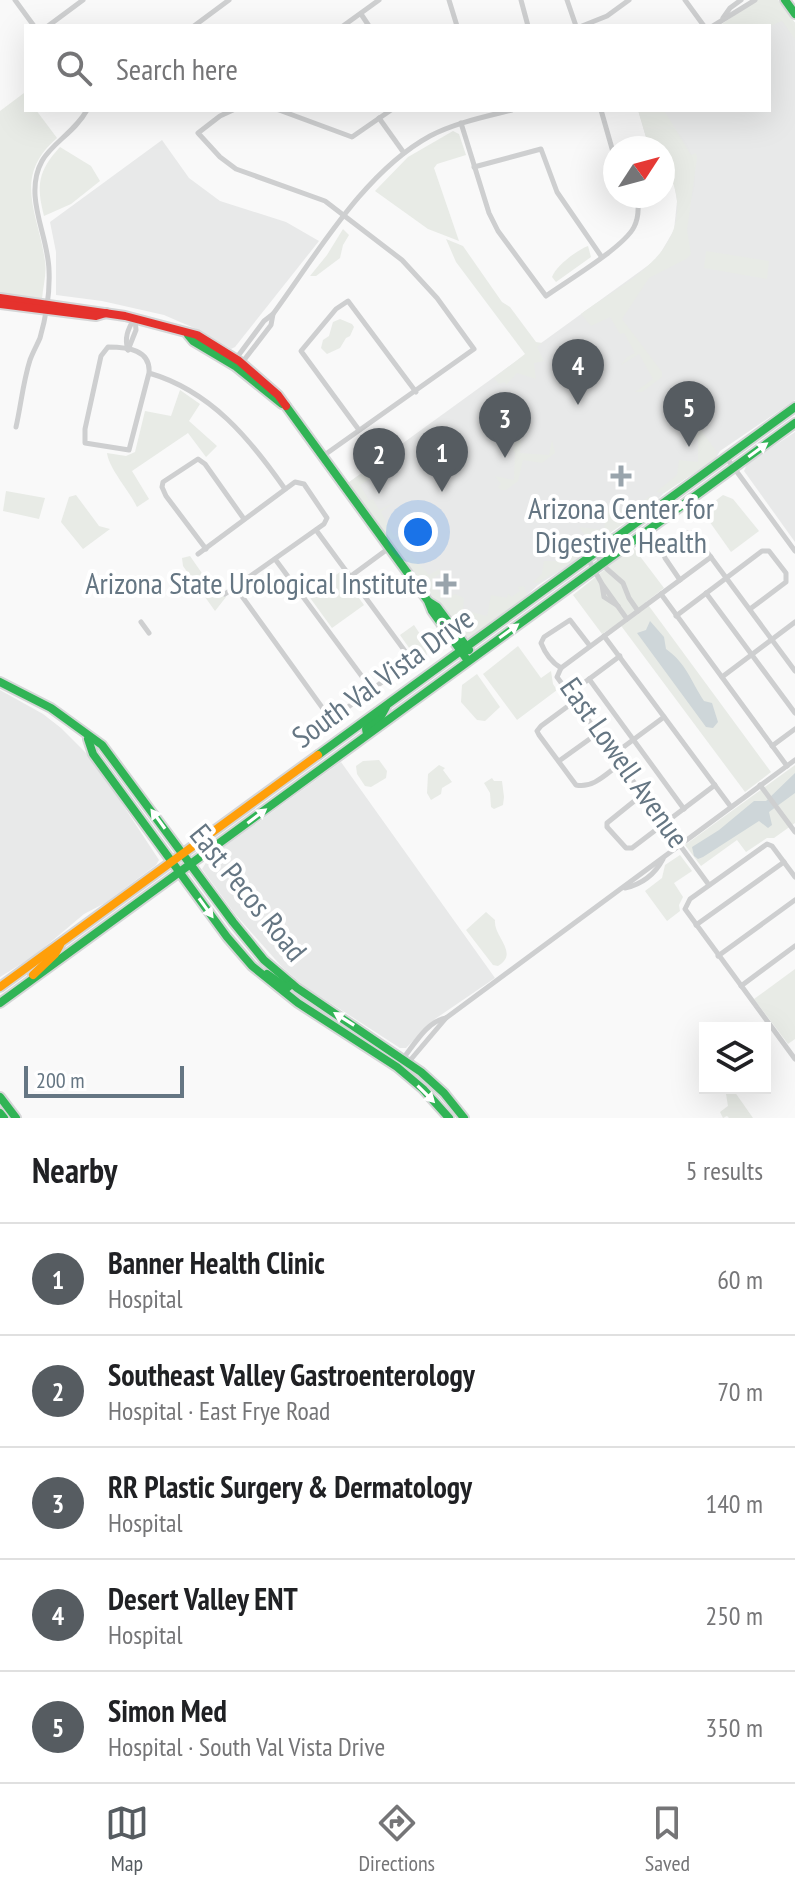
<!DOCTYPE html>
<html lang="en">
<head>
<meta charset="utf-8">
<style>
  body { margin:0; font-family:"PT Sans Narrow",sans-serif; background:#f6f6f6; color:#202124 }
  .controls { position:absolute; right:24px; bottom:24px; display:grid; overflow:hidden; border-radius:0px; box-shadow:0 8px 32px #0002 }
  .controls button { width:72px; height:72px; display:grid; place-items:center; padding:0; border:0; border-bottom:2px solid #e0e0e0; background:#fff; color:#202124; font:40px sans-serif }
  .compass { position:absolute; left:603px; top:136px; width:72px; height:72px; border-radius:50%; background:#fff; box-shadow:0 8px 32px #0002; rotate:54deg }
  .scale { position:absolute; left:24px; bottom:20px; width:160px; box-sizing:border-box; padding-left:8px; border:4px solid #657683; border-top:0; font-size:22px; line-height:28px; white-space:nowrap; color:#657683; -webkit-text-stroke:6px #fff; paint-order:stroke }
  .you { position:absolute; left:418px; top:532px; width:28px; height:28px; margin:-20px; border:6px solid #fff; border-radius:50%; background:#1a73e8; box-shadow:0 0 0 12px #1a73e833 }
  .badge { display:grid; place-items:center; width:52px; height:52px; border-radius:50%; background:#565c61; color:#fff; font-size:26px; font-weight:700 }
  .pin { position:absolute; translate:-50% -66px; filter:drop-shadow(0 2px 4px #0008) }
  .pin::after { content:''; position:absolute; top:42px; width:28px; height:24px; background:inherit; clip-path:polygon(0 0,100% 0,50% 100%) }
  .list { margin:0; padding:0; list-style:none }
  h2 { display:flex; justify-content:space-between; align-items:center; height:104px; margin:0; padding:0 32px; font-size:34px }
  h2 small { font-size:26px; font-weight:400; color:#757577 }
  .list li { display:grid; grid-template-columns:52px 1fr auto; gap:24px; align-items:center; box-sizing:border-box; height:112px; padding:0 32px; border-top:2px solid #e0e0e0 }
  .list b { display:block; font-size:30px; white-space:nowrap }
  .list p { margin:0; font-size:26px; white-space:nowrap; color:#757577 }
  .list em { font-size:26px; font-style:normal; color:#757577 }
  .icon { flex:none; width:44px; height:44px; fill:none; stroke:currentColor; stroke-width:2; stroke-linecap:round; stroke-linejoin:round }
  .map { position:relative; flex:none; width:795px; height:1118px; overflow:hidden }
  .search { position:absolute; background:#fff; box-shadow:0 8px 32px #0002; left:24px; right:24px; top:24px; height:88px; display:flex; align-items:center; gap:20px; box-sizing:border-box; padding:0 28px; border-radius:0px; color:#757577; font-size:30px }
  .sheet { height:664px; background:#fff }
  nav { display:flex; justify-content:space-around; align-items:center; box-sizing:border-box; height:112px; border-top:2px solid #e0e0e0; background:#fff; font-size:22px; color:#757577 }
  nav a { display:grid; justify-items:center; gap:4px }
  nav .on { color:#565c61 }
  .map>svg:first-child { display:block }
</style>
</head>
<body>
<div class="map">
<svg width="795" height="1118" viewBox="0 0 795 1118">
  <rect width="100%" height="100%" fill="#f9f9f9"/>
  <g fill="#e8e9e9">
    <path d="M778,0L795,23V400L720,451L716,458L664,493L652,505L612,530L571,564L538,585L527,595L469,638L463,637L348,483L657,259L674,230L677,201L674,184L663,163V148H652L648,144L638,110H769V26H720Z"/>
    <path d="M162,140L189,178L220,201L286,222L319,241L235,347L231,349L201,331L164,315L102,301L56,295V252L50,222Z"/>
    <path d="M795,432V542L744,471L747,464Z"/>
    <path d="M0,690L43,714L61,728L94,761L159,860L156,865L105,903L84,914L34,956L0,977Z"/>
    <path d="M341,762L495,978L435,1019L406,1048H400L304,986L282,967L235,914L202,869L209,858Z"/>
  </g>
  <g fill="#e8ebe6">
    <path d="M757,0H778L795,23V39L782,21L770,26L765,24L719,26Z"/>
    <path d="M24,93L26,110H36L57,138C12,177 38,212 45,261C47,273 43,287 42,299L0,295V111Z"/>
    <path d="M638,110H664L691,155L696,153L697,158L687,230L691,254L686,259L649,278L622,319L662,372V377L642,392H635L653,379L639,354L621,365L627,357L635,353L624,333L620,334L610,317L591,326L581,314C620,285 682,258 677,201C676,181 663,167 663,148H652L648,144Z"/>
    <path d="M453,131L459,134L466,155L437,164L434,168L459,241L428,229L375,191L408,157Z"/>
    <path d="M60,147L91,166L100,181L71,204L44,216C36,185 38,171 60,147Z"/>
    <path d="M343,229L349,235L343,245L340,258L316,276H310L327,255Z"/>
    <path d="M446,239L463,246L502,302L510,307L536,342L542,343L537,347L544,361L534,363L536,379L517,373L506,385L505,382L499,384L494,378L525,354L456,262Z"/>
    <path d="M588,246L591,257L556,282L552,277C556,266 577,250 588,246Z"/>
    <path d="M706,251L769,261L767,279L704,268Z"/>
    <path d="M340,319L352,324L354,327L350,336L346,338L340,348L327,354L321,348L323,340L329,336L333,322Z"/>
    <path d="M180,390L200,404L189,421L217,446L206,457L188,433L132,471L149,499L137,507C129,490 109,469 107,453L126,456L135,452L145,411L171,416Z"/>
    <path d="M697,425L717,452L715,459L664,493L656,492L677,475L679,460L698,462V439L693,438L694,426Z"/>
    <path d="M515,433L521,434L520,453L549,455L552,440L555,453L542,463L523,460L518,481L506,490H501L498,487L501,484L495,476L514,480L515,452L513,451Z"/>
    <path d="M379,461L382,472L360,485L369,501L373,499L379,510L395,502L381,512L394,536L403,532L395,539H390L348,483Z"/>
    <path d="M6,491L45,498L39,519L3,511Z"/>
    <path d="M76,495L99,526L110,529L83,549L61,522L69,497Z"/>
    <path d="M723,495L733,499L759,531L731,552L702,511Z"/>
    <path d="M650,496L652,504L597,542H590L579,527L604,530L607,509L630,511Z"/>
    <path d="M568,537L580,553L579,557L537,583L533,582L542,574L544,561H564Z"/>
    <path d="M401,543L429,575L439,569L441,573L431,580L444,600L455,594L464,598L463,610L487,616L491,595L507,598L508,593L511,597L520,591L518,587L524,586L527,595L469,638L463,637L398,551V546Z"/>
    <path d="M633,547L664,588L646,602L771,772L745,792L619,623L602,634L573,595Z"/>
    <path d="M190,556L215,592L222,593L226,597L215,611L183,566L182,558Z"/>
    <path d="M340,572L364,605L332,628L308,595Z"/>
    <path d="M414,625L424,640L427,655L422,662L413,663L412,652L400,635Z"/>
    <path d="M518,646L541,678L551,671L553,684L557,690L517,720L483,674Z"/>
    <path d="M477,674L500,707L485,721L477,720L461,702L462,685Z"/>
    <path d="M379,760L387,771L386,778L371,787L365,786L357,774L356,766L363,761Z"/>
    <path d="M439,765L445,768L443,770L452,782L442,788L441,794L431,800L427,793L428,774Z"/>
    <path d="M795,765V823L774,838H767L746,852L737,840L701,866L685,845Z"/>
    <path d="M492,778L494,781H502L504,797L503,805L494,809L491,807L490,793L484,783Z"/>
    <path d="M680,855L692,871L674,883L683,897L679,905L680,911L667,921L645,891L662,878L665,865Z"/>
    <path d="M486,912L495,920C493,937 520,953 498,966L493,965L466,930Z"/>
    <path d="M795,969V1039L788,1044L754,999Z"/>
    <path d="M725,1088H732L753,1118H729L727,1116L723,1118L720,1112L728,1106Z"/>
  </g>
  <g fill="#ced6d9">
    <path d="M650,621L664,637L666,649C686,663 691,681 704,701L712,703L718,722L713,728L706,727L637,633L646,630Z"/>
    <path d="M795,773V793L769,812L772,825L768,828L759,821L703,857L698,859L694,856L692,847L719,830L754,801H766Z"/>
  </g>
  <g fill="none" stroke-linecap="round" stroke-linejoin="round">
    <defs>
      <g id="fast">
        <path d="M785,0L795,14"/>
        <path d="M188,335L193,341L235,366L282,404"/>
        <path d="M286,406L428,601L432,611L468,661"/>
        <path d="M429,602L437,607L469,650"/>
        <path d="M0,682L51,708L102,745L233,922L264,960L297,988L421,1072L444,1093L464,1118"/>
        <path d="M367,734L366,729L381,716L386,707"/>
        <path d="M88,739L93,754L227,937L252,966L298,1003L397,1067L423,1089L449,1118"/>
        <path d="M318,755L795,407"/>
        <path d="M267,974L287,988L292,984"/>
        <path d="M0,1003L795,423"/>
        <path d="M0,1097L16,1118"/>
        <path d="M0,1113L4,1118"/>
      </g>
      <g id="slow">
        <path d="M33,975L55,954L60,945"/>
        <path d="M0,987L318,755"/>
      </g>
      <g id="jam">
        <path d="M0,298L125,316L197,335L239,361L278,395L286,406"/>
        <path d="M0,304L96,316L106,313"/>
      </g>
    </defs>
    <use href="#fast" stroke="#d5d6d7" stroke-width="12"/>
    <use href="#slow" stroke="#d5d6d7" stroke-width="12"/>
    <use href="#jam" stroke="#d5d6d7" stroke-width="12"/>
    <g stroke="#cecfd0" stroke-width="5">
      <path d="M15,0L34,26"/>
      <path d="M449,0L457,26"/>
      <path d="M521,0L528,26"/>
      <path d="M567,0L576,26"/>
      <path d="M685,0L704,26"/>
      <path d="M361,14L369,26"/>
      <path d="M723,18L730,8L741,0"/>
      <path d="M48,26L83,0"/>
      <path d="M194,26L229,0"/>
      <path d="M343,26L379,0"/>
      <path d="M582,26L607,16L629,0"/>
      <path d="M713,26L755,0"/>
      <path d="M233,110L220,116L198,133L220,157L236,169L325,201L402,260L437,298L474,349L323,456"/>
      <path d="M279,110L352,137L391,110"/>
      <path d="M601,110L615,159"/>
      <path d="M379,118L404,153"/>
      <path d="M461,123L489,213L498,231L546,296C567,281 624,247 634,227C639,217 639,207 637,196"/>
      <path d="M474,167L541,149L557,192L601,256"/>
      <path d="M128,350C124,338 128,329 134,319"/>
      <path d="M128,350L136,330L135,319"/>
      <path d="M235,360L264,321L273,314C317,254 364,172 430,136C455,123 484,117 512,110"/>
      <path d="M241,364L271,325L273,314"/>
      <path d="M149,373L129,450L85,443V429L101,356L108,347C128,347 151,350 149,373C211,391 250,439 285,489"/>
      <path d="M16,427C21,405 23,382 30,360C33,352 37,345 40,338C46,317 50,291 49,270C48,234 23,196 42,161C52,143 75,132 87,110"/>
      <path d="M359,430L301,351L336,309L348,301L416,392"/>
      <path d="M726,457L795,551"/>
      <path d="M206,549L166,496L162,487L163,482L198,459L205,464L244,519"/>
      <path d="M595,553L607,569L623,583L629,598L638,611"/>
      <path d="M198,554L295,482L304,484L327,518L324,524L225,594"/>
      <path d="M275,559L372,690"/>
      <path d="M588,559L602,584L627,619"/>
      <path d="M351,576L389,548"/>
      <path d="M680,580L665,558L663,552L687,533H693L795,671"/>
      <path d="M602,585L604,597L618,606"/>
      <path d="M236,588L324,710L331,716L340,713L408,663L410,658L316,530"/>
      <path d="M706,593L795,713"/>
      <path d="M661,594L787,766"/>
      <path d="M676,616L762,551H769L786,573V582L750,609"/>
      <path d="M141,622L149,633"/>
      <path d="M604,636L731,807"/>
      <path d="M561,668L557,677L709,885"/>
      <path d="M561,668L711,557"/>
      <path d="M561,668C551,662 545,653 541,643L544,637L570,620L590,646"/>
      <path d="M722,677L795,622"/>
      <path d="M589,679L684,809"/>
      <path d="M569,694L620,656"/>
      <path d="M575,701L541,726L537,731L539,735L576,785C593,789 607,773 620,764"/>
      <path d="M772,746L795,729"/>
      <path d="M614,754L664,717"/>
      <path d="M559,761L598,733"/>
      <path d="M760,785L795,832"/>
      <path d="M643,794L607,823V827L626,848H632L715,785"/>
      <path d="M795,877L772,846L767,844L690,899L685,909L795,1059"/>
      <path d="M625,888C643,884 655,874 663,859"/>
      <path d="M696,925L784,862"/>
      <path d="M718,956L795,900"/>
      <path d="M741,986L795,946"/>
      <path d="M402,1060C414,1045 427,1021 446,1018L795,760"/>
      <path d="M407,1064L446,1018"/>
    </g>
    <use href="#fast" stroke="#30b455" stroke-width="8"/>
    <use href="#slow" stroke="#ff9f0a" stroke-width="8"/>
    <use href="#jam" stroke="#e5322d" stroke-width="8"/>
  </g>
  <defs><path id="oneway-solid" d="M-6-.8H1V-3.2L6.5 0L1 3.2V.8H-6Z" transform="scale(2)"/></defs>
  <g fill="#fff">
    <use href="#oneway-solid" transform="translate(758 450) rotate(-36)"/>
    <use href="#oneway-solid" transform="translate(509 631) rotate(-36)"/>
    <use href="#oneway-solid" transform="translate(257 816) rotate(-37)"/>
    <use href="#oneway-solid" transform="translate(158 819) rotate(-126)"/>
    <use href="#oneway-solid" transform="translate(206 908) rotate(54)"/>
    <use href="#oneway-solid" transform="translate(344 1019) rotate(-148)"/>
    <use href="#oneway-solid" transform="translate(426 1094) rotate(45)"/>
  </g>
  <g fill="#99a4ac" stroke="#fff" stroke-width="3">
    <path d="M617 464h8v8h8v8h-8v8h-8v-8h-8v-8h8z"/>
    <path d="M442 572h8v8h8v8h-8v8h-8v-8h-8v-8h8z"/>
  </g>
  <g text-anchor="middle" stroke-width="8" stroke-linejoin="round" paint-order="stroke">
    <g font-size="30" fill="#657683" stroke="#fff">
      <text x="621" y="519">Arizona Center for<tspan x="621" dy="34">Digestive Health</tspan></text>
      <text x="428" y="594" text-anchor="end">Arizona State Urological Institute</text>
    </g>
    <g font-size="30" fill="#657683" stroke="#fff">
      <text transform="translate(383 678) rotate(-36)" y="10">South Val Vista Drive</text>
      <text transform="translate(624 763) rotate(55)" y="10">East Lowell Avenue</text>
      <text transform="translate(248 893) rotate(51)" y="10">East Pecos Road</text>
    </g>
  </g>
</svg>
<div class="controls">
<button><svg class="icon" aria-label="layers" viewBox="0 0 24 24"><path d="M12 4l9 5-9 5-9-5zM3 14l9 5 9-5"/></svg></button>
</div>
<svg class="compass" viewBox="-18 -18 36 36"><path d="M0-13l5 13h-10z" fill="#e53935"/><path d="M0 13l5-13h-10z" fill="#757577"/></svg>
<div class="scale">200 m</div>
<div class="you"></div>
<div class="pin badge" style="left:442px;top:492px">1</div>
<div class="pin badge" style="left:379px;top:494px">2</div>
<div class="pin badge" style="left:505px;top:458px">3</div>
<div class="pin badge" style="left:578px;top:405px">4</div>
<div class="pin badge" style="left:689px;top:447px">5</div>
<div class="search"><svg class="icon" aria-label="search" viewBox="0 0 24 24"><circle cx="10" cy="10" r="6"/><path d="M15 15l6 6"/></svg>Search here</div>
</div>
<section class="sheet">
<h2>Nearby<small>5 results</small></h2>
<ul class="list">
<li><span class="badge">1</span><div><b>Banner Health Clinic</b><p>Hospital</p></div><em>60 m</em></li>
<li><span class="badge">2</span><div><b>Southeast Valley Gastroenterology</b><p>Hospital · East Frye Road</p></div><em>70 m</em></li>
<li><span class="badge">3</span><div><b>RR Plastic Surgery &amp; Dermatology</b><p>Hospital</p></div><em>140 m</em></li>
<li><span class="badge">4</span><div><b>Desert Valley ENT</b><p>Hospital</p></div><em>250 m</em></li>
<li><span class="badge">5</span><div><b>Simon Med</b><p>Hospital · South Val Vista Drive</p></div><em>350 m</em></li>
</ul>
</section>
<nav>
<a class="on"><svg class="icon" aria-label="map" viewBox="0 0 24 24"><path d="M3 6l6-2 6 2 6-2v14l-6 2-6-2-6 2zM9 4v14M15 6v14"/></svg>Map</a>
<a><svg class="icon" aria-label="directions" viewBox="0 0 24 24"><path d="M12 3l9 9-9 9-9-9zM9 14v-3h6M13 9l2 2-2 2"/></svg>Directions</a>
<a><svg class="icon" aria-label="saved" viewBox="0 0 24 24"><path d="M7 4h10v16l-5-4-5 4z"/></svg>Saved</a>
</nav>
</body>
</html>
